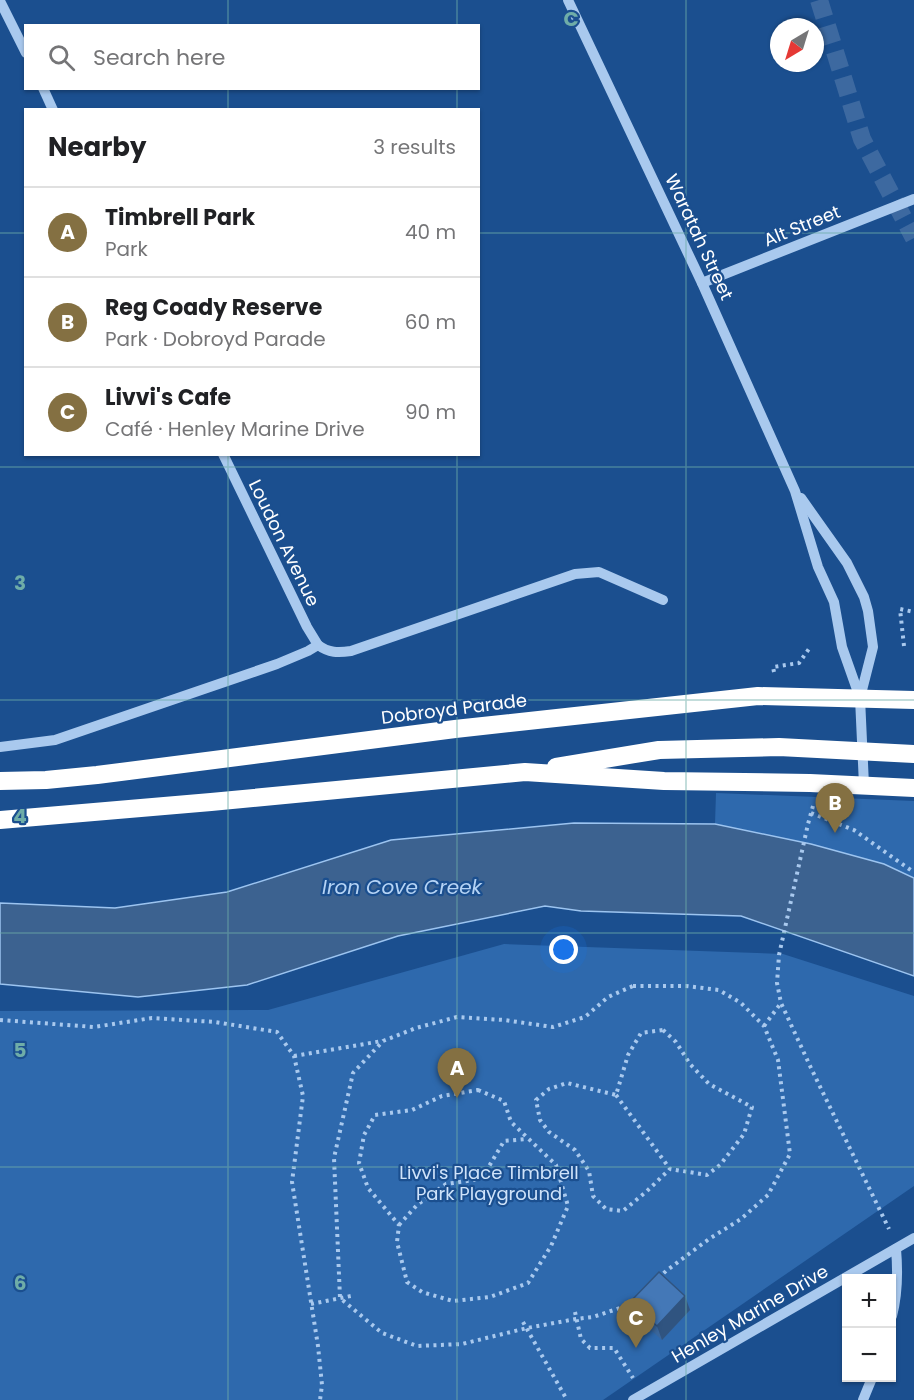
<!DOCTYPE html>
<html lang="en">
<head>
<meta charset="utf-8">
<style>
  body { margin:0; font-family:Poppins,sans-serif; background:#f6f6f6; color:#202124 }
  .controls { position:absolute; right:18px; bottom:18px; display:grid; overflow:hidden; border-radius:0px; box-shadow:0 2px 4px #0004 }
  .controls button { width:54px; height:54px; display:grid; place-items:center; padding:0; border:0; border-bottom:2px solid #e0e0e0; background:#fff; color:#202124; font:30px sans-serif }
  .compass { position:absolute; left:770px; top:18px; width:54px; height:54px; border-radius:50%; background:#fff; box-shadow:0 2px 4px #0004; rotate:218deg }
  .you { position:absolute; left:564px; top:950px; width:21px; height:21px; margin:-15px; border:4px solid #fff; border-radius:50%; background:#1a73e8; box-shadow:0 0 0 9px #1a73e833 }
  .badge { display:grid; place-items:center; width:39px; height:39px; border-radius:50%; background:#847042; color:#fff; font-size:20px; font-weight:700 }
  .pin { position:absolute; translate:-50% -50px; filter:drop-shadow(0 2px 3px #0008) }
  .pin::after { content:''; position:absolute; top:32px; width:21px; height:18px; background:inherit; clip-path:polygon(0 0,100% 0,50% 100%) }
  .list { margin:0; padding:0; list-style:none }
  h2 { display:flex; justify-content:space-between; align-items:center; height:78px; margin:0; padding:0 24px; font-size:26px }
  h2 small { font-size:20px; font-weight:400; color:#757577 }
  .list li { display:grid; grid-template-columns:39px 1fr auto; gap:18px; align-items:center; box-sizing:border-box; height:90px; padding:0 24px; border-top:2px solid #e0e0e0 }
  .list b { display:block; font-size:22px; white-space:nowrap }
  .list p { margin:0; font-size:20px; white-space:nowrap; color:#757577 }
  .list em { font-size:20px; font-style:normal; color:#757577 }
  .icon { flex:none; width:33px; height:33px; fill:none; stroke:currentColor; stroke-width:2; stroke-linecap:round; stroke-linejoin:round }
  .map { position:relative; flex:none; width:914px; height:1400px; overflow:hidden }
  .search { position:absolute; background:#fff; box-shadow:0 2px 4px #0004; left:24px; top:24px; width:456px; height:66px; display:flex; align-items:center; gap:15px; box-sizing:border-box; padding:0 21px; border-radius:0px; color:#757577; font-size:22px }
  .panel { position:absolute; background:#fff; box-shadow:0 2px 4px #0004; left:24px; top:108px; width:456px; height:348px; border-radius:0px }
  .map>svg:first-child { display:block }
</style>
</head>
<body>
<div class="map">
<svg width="914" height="1400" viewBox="0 0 914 1400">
  <rect width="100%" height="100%" fill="#1b4f8f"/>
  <g fill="#2e69ad">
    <path d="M716,793L914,801V878L884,864L811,844L715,824Z"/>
    <path d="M504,944L783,954L914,996V1186L603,1400H0V1011L268,1010Z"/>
  </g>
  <path fill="#3c6290" stroke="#9cc4f0" stroke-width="1.5" d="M574,823L715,824L811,844L884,864L914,878V976L741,916L581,911L545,906L398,936L247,985L138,997L0,984V903L115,908L227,892L391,840Z"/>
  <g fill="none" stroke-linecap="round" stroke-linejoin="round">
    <path stroke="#3d69a0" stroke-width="18" stroke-dasharray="18 9" stroke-linecap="butt" d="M819,0L862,139L914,238"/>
    <g stroke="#a9c9ee" stroke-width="4" stroke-dasharray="3 4.5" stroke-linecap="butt">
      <path d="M904,646L900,609L914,612"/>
      <path d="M774,672L773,667L799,663L811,646"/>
      <path d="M813,806L808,824L779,955L777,983L781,1003L811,1068L889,1229"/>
      <path d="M811,813L854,830L912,871H914"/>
      <path d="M633,986H686L719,990L741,1003L764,1026L778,1060L790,1154L768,1195L741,1219L709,1239L666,1271L629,1305L593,1317L576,1319L527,1328L462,1344L417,1346L382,1333L340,1298L334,1158L353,1073L383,1041L416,1028L457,1017L504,1020L553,1027L585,1017L608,997Z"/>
      <path d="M0,1020L94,1027L152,1018L215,1022L277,1032L294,1056L303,1096L292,1182L318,1346L322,1385L320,1400"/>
      <path d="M764,1026L781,1003"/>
      <path d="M663,1030L676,1042L690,1064L709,1084L752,1107L744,1134L720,1165L707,1175L670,1169L647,1191L623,1211L606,1209L593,1196L589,1171L575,1150L549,1132L540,1120L536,1100L549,1089L567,1083L616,1095L628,1055L641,1033Z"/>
      <path d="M294,1056L382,1041"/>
      <path d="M478,1090L504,1101L511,1122L556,1165L568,1206L551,1246L528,1283L490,1297L453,1301L422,1292L407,1282L397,1242L399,1225L368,1188L359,1163L364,1135L375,1115L412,1110L442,1096Z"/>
      <path d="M616,1095L670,1169"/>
      <path d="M399,1225L417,1205L446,1184L474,1180L488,1168L504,1141L527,1139"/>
      <path d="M311,1304L351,1296"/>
      <path d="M575,1312L581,1339L590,1348H614L633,1378"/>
      <path d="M523,1322L567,1400"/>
    </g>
    <g stroke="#a9c9ee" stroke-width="10">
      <path d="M568,0L702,283L795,491L818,567L834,602L842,647L860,698"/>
      <path d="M0,1L26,53"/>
      <path d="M43,88L53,110"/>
      <path d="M702,283L914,199"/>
      <path d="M223,454L307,627L318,645"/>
      <path d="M801,498L847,563L864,597L868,611L873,647L860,698L864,785"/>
      <path d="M0,747L55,740L277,664L308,651L318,645C329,653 338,653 351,651L575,574L599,572L663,600"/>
      <path d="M892,1316C898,1293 898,1272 896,1249"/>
      <path d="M633,1400L914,1238"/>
      <path d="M863,1400L872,1378"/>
    </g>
    <g stroke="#fff" stroke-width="18">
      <path d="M556,767L659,750L779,747L914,754"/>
      <path d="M0,781L46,780L97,775L455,729L758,696L914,700"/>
      <path d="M0,820L211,802L525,772L664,781L810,783L914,788"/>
    </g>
  </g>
  <path fill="#3a679d" d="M685,1296L690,1310L662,1340L635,1316L630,1302Z"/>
  <path fill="#305480" d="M685,1296L690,1310L662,1340L657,1326Z"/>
  <path fill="#4478b7" stroke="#305480" stroke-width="1.5" d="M659,1272L685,1296L657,1326L630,1302Z"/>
  <path fill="none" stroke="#6fada8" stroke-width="1.5" stroke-opacity="0.55" d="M228,0V26M457,0V26M686,0V1400M228,88V110M457,88V110M0,233H26M478,233H914M228,454V1400M457,454V1400M0,467H914M0,700H914M0,933H914M0,1167H914"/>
  <g text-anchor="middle" stroke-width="4.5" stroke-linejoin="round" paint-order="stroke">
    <g font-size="18" fill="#fff" stroke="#1b4f8f">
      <text transform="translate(802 226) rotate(-22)" y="6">Alt Street</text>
      <text transform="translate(699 237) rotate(65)" y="6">Waratah Street</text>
      <text transform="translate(284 543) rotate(64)" y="6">Loudon Avenue</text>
      <text transform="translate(454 709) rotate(-7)" y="6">Dobroyd Parade</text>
      <text transform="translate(750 1314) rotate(-30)" y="6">Henley Marine Drive</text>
    </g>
    <g font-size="18" fill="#cfe3fa" stroke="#1b4f8f">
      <text x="489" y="1179">Livvi's Place Timbrell<tspan x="489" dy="21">Park Playground</tspan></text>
    </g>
    <g font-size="20" font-style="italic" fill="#b5d3f5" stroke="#1b4f8f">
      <text x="402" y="894">Iron Cove Creek</text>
    </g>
  </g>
  <g font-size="20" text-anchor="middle" font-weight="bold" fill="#6fada8" stroke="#1b4f8f" stroke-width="4.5" stroke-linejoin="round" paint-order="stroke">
    <text x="571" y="26">C</text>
    <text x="20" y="590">3</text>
    <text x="20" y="823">4</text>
    <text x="20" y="1057">5</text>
    <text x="20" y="1290">6</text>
  </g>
</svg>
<div class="controls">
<button>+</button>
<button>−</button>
</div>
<svg class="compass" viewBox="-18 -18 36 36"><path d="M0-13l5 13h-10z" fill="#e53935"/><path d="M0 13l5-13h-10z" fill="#757577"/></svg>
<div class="you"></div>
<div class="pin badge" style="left:457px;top:1098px">A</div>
<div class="pin badge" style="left:835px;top:833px">B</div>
<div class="pin badge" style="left:636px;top:1348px">C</div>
<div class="search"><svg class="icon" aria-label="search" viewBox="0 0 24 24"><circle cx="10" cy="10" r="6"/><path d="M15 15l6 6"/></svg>Search here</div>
<section class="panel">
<h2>Nearby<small>3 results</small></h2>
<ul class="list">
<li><span class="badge">A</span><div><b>Timbrell Park</b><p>Park</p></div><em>40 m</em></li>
<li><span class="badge">B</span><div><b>Reg Coady Reserve</b><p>Park · Dobroyd Parade</p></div><em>60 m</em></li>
<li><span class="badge">C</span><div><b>Livvi's Cafe</b><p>Café · Henley Marine Drive</p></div><em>90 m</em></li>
</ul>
</section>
</div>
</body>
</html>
